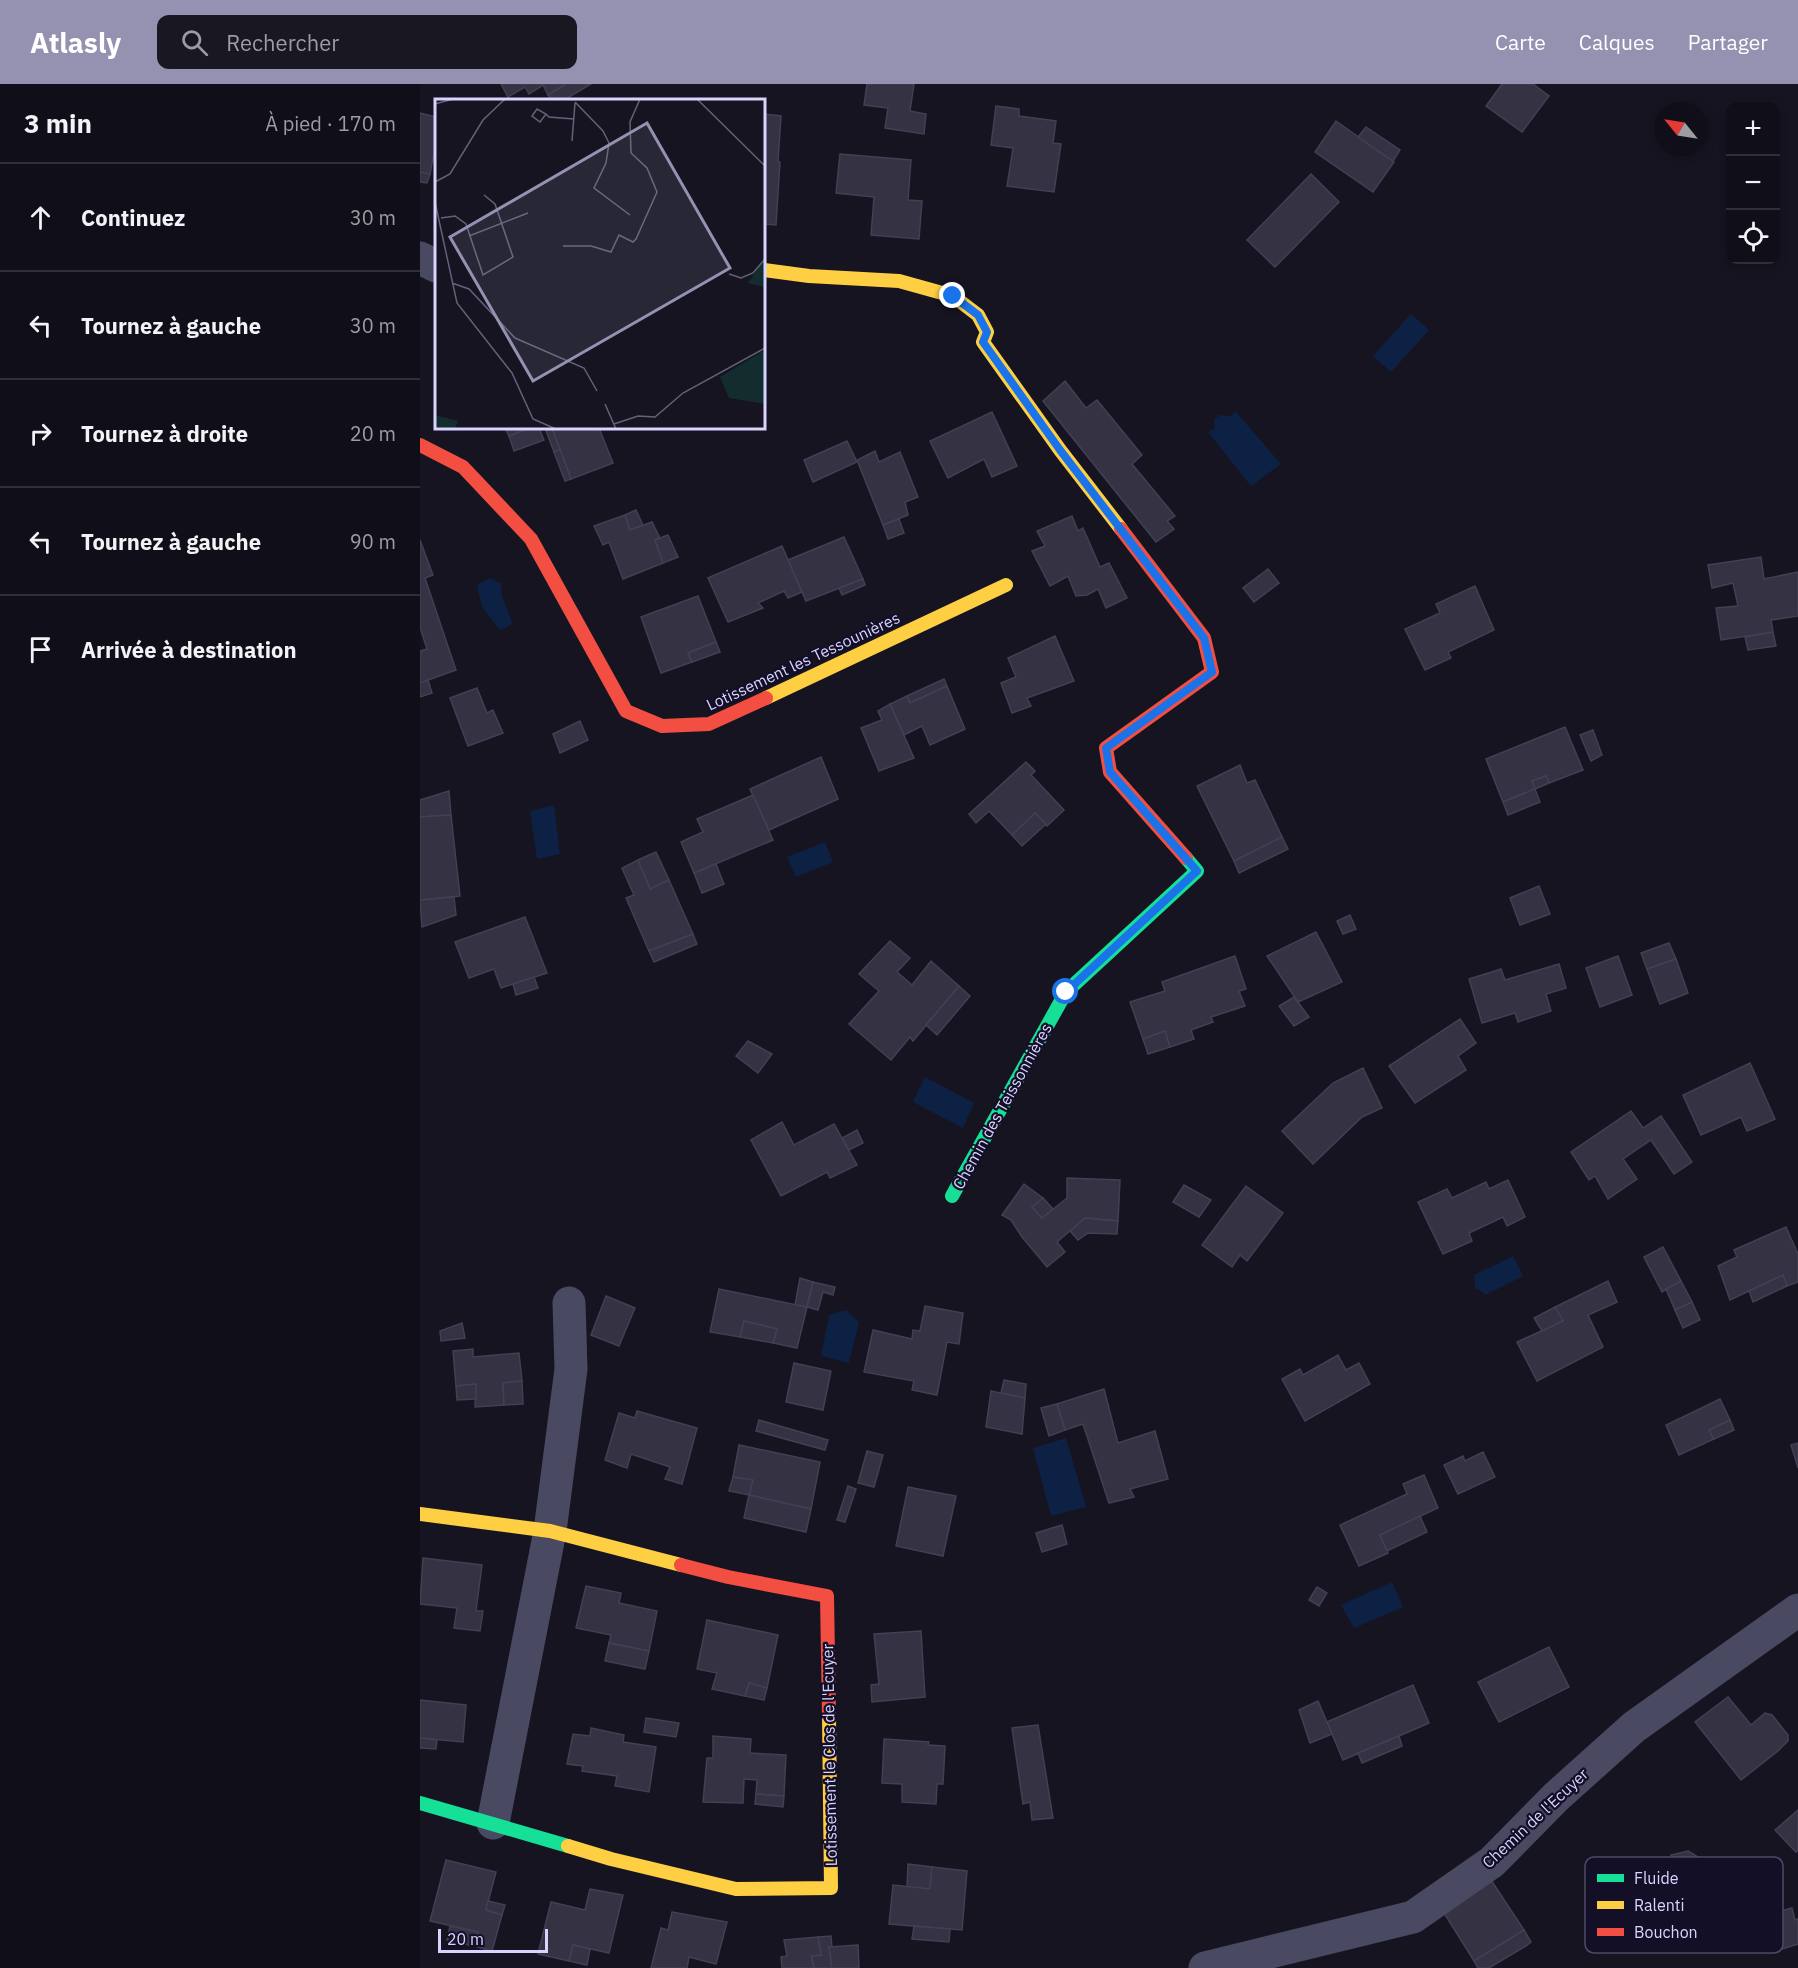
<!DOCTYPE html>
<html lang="fr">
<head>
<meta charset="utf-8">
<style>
  body { margin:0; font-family:"IBM Plex Sans",sans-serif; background:#191822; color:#f1f3f6 }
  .controls { position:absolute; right:18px; top:18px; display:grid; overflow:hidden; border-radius:12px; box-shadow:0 3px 9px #0003 }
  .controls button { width:54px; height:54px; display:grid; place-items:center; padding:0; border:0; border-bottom:2px solid #302f38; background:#100f19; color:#f1f3f6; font:30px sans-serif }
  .compass { position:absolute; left:1234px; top:18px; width:54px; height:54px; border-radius:50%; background:#100f19; box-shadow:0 3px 9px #0003; rotate:300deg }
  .scale { position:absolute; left:18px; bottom:15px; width:110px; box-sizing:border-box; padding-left:6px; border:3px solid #d9d4ff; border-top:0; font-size:16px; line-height:21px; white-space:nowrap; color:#d9d4ff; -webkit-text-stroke:4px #130f26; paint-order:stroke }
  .stop { position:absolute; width:18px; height:18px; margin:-14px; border:4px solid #1a73e8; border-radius:50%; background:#fff }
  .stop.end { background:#1a73e8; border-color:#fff; box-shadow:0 2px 6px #0008 }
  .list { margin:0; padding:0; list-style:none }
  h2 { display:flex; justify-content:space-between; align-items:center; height:78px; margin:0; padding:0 24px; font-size:26px }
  h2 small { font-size:20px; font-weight:400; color:#9c9ca2 }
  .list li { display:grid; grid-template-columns:39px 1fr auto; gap:18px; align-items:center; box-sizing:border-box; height:108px; padding:0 24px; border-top:2px solid #302f38 }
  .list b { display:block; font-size:22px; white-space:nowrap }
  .list em { font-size:20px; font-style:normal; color:#9c9ca2 }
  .icon { flex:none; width:33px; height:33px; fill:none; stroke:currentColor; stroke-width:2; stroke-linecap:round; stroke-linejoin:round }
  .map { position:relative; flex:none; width:1378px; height:1884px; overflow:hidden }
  header { display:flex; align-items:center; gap:36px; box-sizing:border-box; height:84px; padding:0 30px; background:#9591b1; color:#fff }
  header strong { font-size:28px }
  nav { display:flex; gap:33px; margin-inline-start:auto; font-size:21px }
  .search { width:420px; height:54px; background:#191822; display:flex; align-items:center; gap:15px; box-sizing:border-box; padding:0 21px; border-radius:12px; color:#9c9ca2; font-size:22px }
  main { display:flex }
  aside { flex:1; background:#100f19 }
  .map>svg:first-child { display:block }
</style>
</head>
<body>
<header>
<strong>Atlasly</strong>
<div class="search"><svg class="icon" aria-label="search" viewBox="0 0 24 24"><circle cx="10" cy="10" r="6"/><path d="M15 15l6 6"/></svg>Rechercher</div>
<nav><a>Carte</a><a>Calques</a><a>Partager</a></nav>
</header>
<main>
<aside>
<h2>3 min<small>À pied · 170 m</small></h2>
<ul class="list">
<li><svg class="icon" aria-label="ahead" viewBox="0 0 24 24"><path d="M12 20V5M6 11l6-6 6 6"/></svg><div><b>Continuez</b></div><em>30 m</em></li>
<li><svg class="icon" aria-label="left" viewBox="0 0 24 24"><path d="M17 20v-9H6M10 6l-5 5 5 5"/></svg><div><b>Tournez à gauche</b></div><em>30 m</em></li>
<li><svg class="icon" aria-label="right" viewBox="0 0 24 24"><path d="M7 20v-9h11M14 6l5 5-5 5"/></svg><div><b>Tournez à droite</b></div><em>20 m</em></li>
<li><svg class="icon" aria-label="left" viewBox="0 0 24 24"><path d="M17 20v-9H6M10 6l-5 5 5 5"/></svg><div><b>Tournez à gauche</b></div><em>90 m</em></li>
<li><svg class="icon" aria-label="arrive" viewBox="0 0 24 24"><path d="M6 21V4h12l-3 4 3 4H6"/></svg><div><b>Arrivée à destination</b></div></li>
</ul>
</aside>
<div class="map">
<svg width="1378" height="1884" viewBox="0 0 1378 1884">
  <rect width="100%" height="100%" fill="#161421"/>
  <g fill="#0d2144">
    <path d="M991,230L1009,246L971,288L953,272Z"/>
    <path d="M816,328L861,380L831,402L788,348L795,344L794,336L799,331L811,332Z"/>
    <path d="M70,494L82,500C78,514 90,526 92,540L80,546L62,523L57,501Z"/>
    <path d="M134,721L140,770L117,775L110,727Z"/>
    <path d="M405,758L413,778L376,793L367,773Z"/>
    <path d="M505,993L554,1019L543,1044L493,1018Z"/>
    <path d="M1093,1172L1103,1192L1065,1211L1063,1208L1055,1204L1054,1191Z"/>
    <path d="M426,1226L439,1238L429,1279L401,1272L409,1231Z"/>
    <path d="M646,1354L666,1423L631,1432L613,1364Z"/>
    <path d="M972,1498L983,1523L934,1544L921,1521Z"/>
  </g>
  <g fill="#343243" stroke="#433f54" stroke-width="1.5">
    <path d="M81,0H146L128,11L123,1L109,10L105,3L88,13Z"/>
    <path d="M146,0H171L144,16H132L128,11Z"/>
    <path d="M447,0H494L490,27L506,30L504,50L465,44L468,24L444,21Z"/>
    <path d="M1082,0H1113L1129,12L1102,48L1066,22Z"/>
    <path d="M576,22L599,25V32L636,37L633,59L641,60L634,108L587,102L593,64L571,61Z"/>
    <path d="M0,29L16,33V59L10,90L0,88Z"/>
    <path d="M344,30L361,32L358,78H360L356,141L344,140Z"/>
    <path d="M916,37L974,78L953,108L895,68Z"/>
    <path d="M946,43L980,66L973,77L938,53Z"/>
    <path d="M420,70L491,76L488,116L502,117L499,155L451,151L454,113L416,109Z"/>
    <path d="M0,88L10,90L7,99L0,98Z"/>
    <path d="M891,90L919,118L855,183L827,156Z"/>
    <path d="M645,297L666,324L677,316L722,371L712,380L755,432L747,437L754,445L736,458L623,317Z"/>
    <path d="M572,328L597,382L572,393L564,375L528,394L510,357Z"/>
    <path d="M85,344H110L89,352Z"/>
    <path d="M110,344H119L124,356L94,367L89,352Z"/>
    <path d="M125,344H132L140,365L134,368Z"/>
    <path d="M132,344H179L193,379L151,395Z"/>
    <path d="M427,357L437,378L393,398L384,376Z"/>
    <path d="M140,365L151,395L145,397L134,368Z"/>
    <path d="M455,367L459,378L480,368L498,413L485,418L488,431L463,441L437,376Z"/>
    <path d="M216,426L223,441L210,446L205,431Z"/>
    <path d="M205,431L210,446L232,438L240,454L235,456L243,479L203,495L189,458L183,461L174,442Z"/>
    <path d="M652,432L658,447L663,444L680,483L689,479L707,514L686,524L678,505L667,511L656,512L648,492L630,502L612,467L625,462L617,447Z"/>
    <path d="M479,435L484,449L468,455L463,441Z"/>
    <path d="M248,451L258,473L243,479L235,456Z"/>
    <path d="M424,453L443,495L386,517L368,476Z"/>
    <path d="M0,456L13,491L5,494L36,586L0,599V567L7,565L0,543Z"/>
    <path d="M362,462L382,508L368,514L364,507L338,519L343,524L308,538L288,494Z"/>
    <path d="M1341,473L1344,495L1378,488V532L1351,536L1353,548L1301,556L1296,524L1318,522L1313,499L1292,504L1288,481Z"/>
    <path d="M848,485L859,499L834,518L823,504Z"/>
    <path d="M443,495L445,501L422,511L419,504Z"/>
    <path d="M1055,502L1074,546L1028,568L1031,574L1005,586L985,545L1020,529L1016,520Z"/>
    <path d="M278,512L296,558L268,569L272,578L241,589L221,533Z"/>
    <path d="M1353,548L1356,562L1328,566L1325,553Z"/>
    <path d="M635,552L654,597L607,614L611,622L592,629L581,599L596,593L588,574Z"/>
    <path d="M296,558L300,568L272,578L268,569Z"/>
    <path d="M524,595L527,602L490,619L487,612Z"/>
    <path d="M8,596L12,609L0,613V599Z"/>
    <path d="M527,602L545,645L510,661L502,642L484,651L470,620L487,612L490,619Z"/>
    <path d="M57,604L67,629L73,626L83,649L48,662L30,614Z"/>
    <path d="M470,620L494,674L459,687L441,644L462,636L458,627Z"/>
    <path d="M160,637L168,656L140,669L133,650Z"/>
    <path d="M1145,643L1163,686L1129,699L1126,692L1112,697L1115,705L1083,718L1066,675Z"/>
    <path d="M1173,646L1182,671L1171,677L1160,651Z"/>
    <path d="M401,673L418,715L349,746L330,705Z"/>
    <path d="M606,678L615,687L611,691L644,726L627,742L615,729L592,751L569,727L556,739L549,730Z"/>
    <path d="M820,681L827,699L835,696L862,753L814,777L777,702Z"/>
    <path d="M1126,692L1129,699L1115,705L1112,697Z"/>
    <path d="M1115,705L1120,718L1088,731L1083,718Z"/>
    <path d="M29,707L31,731L0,733V716Z"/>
    <path d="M333,711L353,756L274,789L261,758L283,748L277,735Z"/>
    <path d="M615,729L626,740L602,762L592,751Z"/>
    <path d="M31,731L40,812L0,816V733Z"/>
    <path d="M862,753L868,765L819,789L814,777Z"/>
    <path d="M236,768L249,796L230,805L218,776Z"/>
    <path d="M218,776L230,805L249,796L273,850L229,867L206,814L214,811L202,784Z"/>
    <path d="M296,780L304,800L282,809L274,789Z"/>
    <path d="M1119,802L1130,830L1100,841L1090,814Z"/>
    <path d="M34,813L36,831L2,843L0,816Z"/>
    <path d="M930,831L936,845L923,850L917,837Z"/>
    <path d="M105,833L127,889L81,904L74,885L49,894L35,858Z"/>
    <path d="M896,848L922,898L878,918L847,872Z"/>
    <path d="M273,850L277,860L234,878L229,867Z"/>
    <path d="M470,857L490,874L477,888L492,901L511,877L539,902L493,957L490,953L471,976L429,940L459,907L439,890Z"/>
    <path d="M1249,859L1256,875L1227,885L1221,869Z"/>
    <path d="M815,872L826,905L819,907L825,922L791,933L793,938L771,946L774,955L750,963L745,947L723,955L710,918L745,907L742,898Z"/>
    <path d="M1198,872L1212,911L1180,923L1166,884Z"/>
    <path d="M1256,875L1268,909L1240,920L1227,885Z"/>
    <path d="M1139,880L1146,904L1126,910L1131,927L1098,938L1095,929L1062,939L1049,895L1081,885L1085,896Z"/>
    <path d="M114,893L118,904L96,911L93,900Z"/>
    <path d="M539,902L550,912L517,951L506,941Z"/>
    <path d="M874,913L889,933L874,942L859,922Z"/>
    <path d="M1040,935L1056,959L1038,972L1046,986L995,1019L969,982Z"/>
    <path d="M745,947L750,963L728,970L723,955Z"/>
    <path d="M328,957L352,970L338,989L316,972Z"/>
    <path d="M1330,979L1355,1035L1327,1047L1321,1033L1281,1051L1263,1011Z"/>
    <path d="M943,984L962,1024L942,1033L893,1080L862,1047L913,999Z"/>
    <path d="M1211,1027L1223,1044L1241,1032L1272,1078L1254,1090L1231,1056L1203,1075L1217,1095L1188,1115L1175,1092L1169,1096L1151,1068Z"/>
    <path d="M362,1038L374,1061L414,1040L437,1081L410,1094L407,1088L361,1112L331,1056Z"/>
    <path d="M437,1046L443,1059L429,1066L422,1054Z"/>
    <path d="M647,1094L700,1096L698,1137L665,1134L637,1158L645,1168L627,1183L602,1153L591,1136L582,1131L604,1100L623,1114L612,1123L622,1134L647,1114Z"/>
    <path d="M1088,1096L1105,1133L1087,1142L1083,1133L1049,1149L1052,1157L1023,1170L998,1118L1027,1105L1032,1114L1066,1098L1069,1105Z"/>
    <path d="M764,1101L791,1116L779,1133L753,1118Z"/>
    <path d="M826,1102L863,1129L827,1177L820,1171L812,1183L782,1161Z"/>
    <path d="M623,1114L633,1125L622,1134L612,1123Z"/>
    <path d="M665,1134L698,1137L697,1150L668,1149L658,1156L650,1147Z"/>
    <path d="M1366,1143L1378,1170V1198L1367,1202L1363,1191L1310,1216L1298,1182L1317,1173L1314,1166Z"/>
    <path d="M1243,1163L1261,1197L1242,1208L1224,1173Z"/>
    <path d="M1363,1191L1367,1202L1333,1218L1329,1207Z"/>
    <path d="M380,1194L393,1198L387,1223L375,1221Z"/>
    <path d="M1188,1197L1197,1218L1168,1231L1183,1263L1117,1297L1097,1258L1143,1237L1135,1223Z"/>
    <path d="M1261,1197L1272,1218L1255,1226L1246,1205Z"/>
    <path d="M393,1198L415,1203L413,1211L403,1208L398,1226L387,1223Z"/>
    <path d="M299,1205L387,1223L377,1264L353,1259L357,1245L324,1237L320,1253L290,1248Z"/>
    <path d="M186,1212L215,1224L199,1262L171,1251Z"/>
    <path d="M1272,1218L1280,1236L1263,1244L1255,1226Z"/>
    <path d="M505,1222L543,1229L539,1260L527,1258L517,1311L492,1306L494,1297L444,1288L453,1246L492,1255L493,1246L500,1247Z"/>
    <path d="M1135,1223L1143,1237L1122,1247L1114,1234Z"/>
    <path d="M324,1237L357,1245L353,1259L320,1253Z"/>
    <path d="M42,1239L45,1254L21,1257L20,1247Z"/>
    <path d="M53,1265V1273L99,1269L102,1297L83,1299L84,1321L55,1323L56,1300L36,1302L33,1267Z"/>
    <path d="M918,1271L926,1286L939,1279L950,1300L885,1337L862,1295L880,1285L883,1291Z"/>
    <path d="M374,1279L411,1287L403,1326L366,1318Z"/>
    <path d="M584,1296L606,1300L605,1314L581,1309Z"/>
    <path d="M102,1297L103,1320L84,1321L83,1299Z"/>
    <path d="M56,1300V1315L37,1316L36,1302Z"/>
    <path d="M684,1305L698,1359L735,1347L748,1395L710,1405L714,1413L689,1419L663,1340L645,1346L637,1320Z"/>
    <path d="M571,1307L605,1314L602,1350L566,1343Z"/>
    <path d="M1300,1315L1310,1336L1289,1346L1294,1355L1259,1371L1246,1341Z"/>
    <path d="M637,1320L645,1346L629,1352L621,1324Z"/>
    <path d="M217,1327L277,1344L262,1400L245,1395L250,1383L211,1370L207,1384L185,1376L199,1329L215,1334Z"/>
    <path d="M339,1336L408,1356L405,1366L336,1347Z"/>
    <path d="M1310,1336L1314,1346L1294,1355L1289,1346Z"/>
    <path d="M1378,1359V1384L1371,1361Z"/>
    <path d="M319,1361L400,1378L391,1425L329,1411L333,1396L313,1393Z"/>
    <path d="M447,1367L463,1371L454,1403L438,1399Z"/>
    <path d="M1063,1368L1075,1393L1038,1410L1024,1381L1043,1372L1045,1377Z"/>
    <path d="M1004,1391L1018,1424L960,1451L968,1469L939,1482L920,1441L987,1410L983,1400Z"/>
    <path d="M313,1393L333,1396L329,1411L309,1407Z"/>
    <path d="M428,1402L436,1405L425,1438L417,1436Z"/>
    <path d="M488,1403L536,1412L523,1472L476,1462Z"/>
    <path d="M329,1411L391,1425L386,1448L324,1434Z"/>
    <path d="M1000,1432L1007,1448L967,1467L960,1451Z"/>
    <path d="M642,1441L647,1460L622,1468L616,1449Z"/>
    <path d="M3,1474L62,1481L56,1527H63L60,1547L34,1544L37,1524L0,1520Z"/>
    <path d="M166,1502L201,1509L199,1519L237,1527L229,1567L189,1559L191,1551L156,1544Z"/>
    <path d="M897,1503L907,1509L899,1522L889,1516Z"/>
    <path d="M287,1536L358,1551L347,1604L329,1599L325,1612L292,1605L297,1589L277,1585Z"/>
    <path d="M501,1547L505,1613L452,1618L451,1601L459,1600L454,1550Z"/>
    <path d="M189,1559L229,1567L225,1585L185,1577Z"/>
    <path d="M1129,1563L1149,1603L1079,1638L1058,1598Z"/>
    <path d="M329,1599L347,1604L344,1616L325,1612Z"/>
    <path d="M993,1601L1009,1639L923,1676L907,1638Z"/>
    <path d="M1308,1613L1331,1641L1345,1629L1352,1631L1368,1651V1657L1358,1667L1321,1696L1275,1638Z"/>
    <path d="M0,1616L46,1621L43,1658L0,1654Z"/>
    <path d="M898,1617L912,1650L890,1659L879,1626Z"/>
    <path d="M226,1634L259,1639L256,1653L224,1648Z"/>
    <path d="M618,1641L633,1734L612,1736L610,1718L603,1720L592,1644Z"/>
    <path d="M171,1644L204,1651L203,1658L236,1663L229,1708L195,1702L197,1692L162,1687L163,1682L147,1680L153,1650L170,1652Z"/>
    <path d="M293,1652L331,1655L330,1669L366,1671L364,1712L336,1710L337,1696L324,1695L323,1719L283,1718L287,1674H293Z"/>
    <path d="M979,1652L982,1662L942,1679L938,1669Z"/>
    <path d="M0,1654L17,1656L16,1665L0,1664Z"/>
    <path d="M464,1655L509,1658L508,1661L525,1662L523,1700H517L516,1720L482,1718V1700L462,1699Z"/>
    <path d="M336,1710L364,1712L363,1723L335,1720Z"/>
    <path d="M1378,1726V1767L1376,1768L1355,1746Z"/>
    <path d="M1268,1767L1299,1786L1306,1819L1263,1829L1251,1771Z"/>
    <path d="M26,1776L76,1788L66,1826L82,1831L72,1867L54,1862L58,1848L10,1837Z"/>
    <path d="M488,1780L512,1783L510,1805L487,1803Z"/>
    <path d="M512,1783L547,1787L542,1846L469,1840L473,1801L510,1805Z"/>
    <path d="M1071,1796L1104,1846L1054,1877L1024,1829Z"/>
    <path d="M170,1805L203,1811L189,1869L153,1861L149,1877L118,1870L131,1818L165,1826Z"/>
    <path d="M68,1817L85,1821L82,1831L66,1826Z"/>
    <path d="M1372,1824L1375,1836L1378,1835V1860L1362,1865L1350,1830Z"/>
    <path d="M252,1828L307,1838L296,1880L269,1873L267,1884H231L241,1844L248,1846Z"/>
    <path d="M30,1842L58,1848L54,1862L27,1856Z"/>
    <path d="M494,1842L530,1845L529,1858L492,1855Z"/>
    <path d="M1104,1846L1111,1858L1106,1862L1069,1884H1058L1054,1877Z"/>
    <path d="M411,1852L412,1863H409L412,1884H394L391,1872L401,1871L398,1853Z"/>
    <path d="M398,1853L401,1871L391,1872L394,1884H362L361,1873L367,1872L364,1856Z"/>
    <path d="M153,1861L170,1865L167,1881L149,1877Z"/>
    <path d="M438,1861L439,1884H412L409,1863Z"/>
  </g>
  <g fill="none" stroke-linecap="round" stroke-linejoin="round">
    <g stroke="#4a4962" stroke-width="33">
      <path d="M0,174L16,182"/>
      <path d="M73,1739L130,1447L151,1285L149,1219"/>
      <path d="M785,1884L993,1833L1072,1778L1136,1713L1214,1643L1378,1526"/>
    </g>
    <g stroke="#16e098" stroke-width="14">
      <path d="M532,1112L646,908L777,787L766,774"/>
      <path d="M0,1719L148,1762"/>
    </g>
    <g stroke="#ffcf43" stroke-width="14">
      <path d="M344,186L389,192L479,197L533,212L558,231L567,248L563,258L640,366L701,445"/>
      <path d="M346,614L586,501"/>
      <path d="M0,1430L130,1447L261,1481"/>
      <path d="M148,1762L191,1775L316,1805L411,1804L409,1632"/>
    </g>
    <g stroke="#f24e42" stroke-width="14">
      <path d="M0,361L43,383L111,455L206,627L242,642L289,640L346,614"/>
      <path d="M701,445L784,554L792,588L686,664L690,688L766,774"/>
      <path d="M261,1481L308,1493L407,1512L409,1632"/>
    </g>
  </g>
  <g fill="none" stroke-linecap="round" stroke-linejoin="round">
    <path stroke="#1a73e8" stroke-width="8" d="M533,212L558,231L567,248L563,258L640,366L784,554L792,588L686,664L690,688L777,787L646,908"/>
  </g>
  <g text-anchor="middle" stroke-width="4.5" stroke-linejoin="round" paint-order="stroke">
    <g font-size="16" fill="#d9d4ff" stroke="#130f26">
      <text transform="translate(383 577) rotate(-25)" y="6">Lotissement les Tessounières</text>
      <text transform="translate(582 1022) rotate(-61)" y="6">Chemin des Teissonnières</text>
      <text transform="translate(409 1671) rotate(-91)" y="6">Lotissement le Clos de l'Ecuyer</text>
      <text transform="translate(1115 1734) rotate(-43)" y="6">Chemin de l'Ecuyer</text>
    </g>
  </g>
  <g transform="translate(15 15)">
    <rect width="330" height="330" fill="#161421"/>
    <path d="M330,158V188L313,184ZM330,251V305L294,299L285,278ZM0,316L23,322L20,330H0Z" fill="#132c2d"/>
    <path fill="none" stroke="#64617a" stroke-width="1.5" d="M262,0L330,67M140,3L168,32L174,44L171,64L159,89L195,116M0,5L18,0M111,15L105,23L97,17L102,10L111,15L114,18L139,20M137,42L140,4M0,83L15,75L48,21L70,0M0,103L22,204L77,274L98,320L121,330M6,119L20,117L31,125L48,176L78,158L60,105L49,96M34,137L93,114M128,147H156L176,153L184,136L198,143L201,140L222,93L212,69L196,54L195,23L205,0M294,175L306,179L318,174L330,160M17,184L34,190L80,239L149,269L162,292M170,305L181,330M179,325L203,317L220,318L248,294L330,249"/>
    <path fill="#9591b1" fill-opacity="0.15" stroke="#9591b1" stroke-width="3" d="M212,24L295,169L98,282L15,138Z"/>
    <rect width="330" height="330" fill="none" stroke="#d9d4ff" stroke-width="3"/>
  </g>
  <rect x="1165" y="1773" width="198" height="96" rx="9" fill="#130f26" stroke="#4e4a67" stroke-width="1.5"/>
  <rect x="1177" y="1790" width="27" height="8" fill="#16e098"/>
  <rect x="1177" y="1817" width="27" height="8" fill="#ffcf43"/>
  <rect x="1177" y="1844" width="27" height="8" fill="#f24e42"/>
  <g font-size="16" fill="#d9d4ff">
    <text x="1214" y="1800">Fluide</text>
    <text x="1214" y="1827">Ralenti</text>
    <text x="1214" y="1854">Bouchon</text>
  </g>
</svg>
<div class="controls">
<button>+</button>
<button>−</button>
<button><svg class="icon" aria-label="locate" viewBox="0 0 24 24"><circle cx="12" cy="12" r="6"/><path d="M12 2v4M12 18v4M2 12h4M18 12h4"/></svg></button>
</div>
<svg class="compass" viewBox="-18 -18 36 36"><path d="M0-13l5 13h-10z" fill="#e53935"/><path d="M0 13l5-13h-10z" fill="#9c9ca2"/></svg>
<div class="scale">20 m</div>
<div class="stop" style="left:646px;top:908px"></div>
<div class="stop end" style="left:533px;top:212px"></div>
</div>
</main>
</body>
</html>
